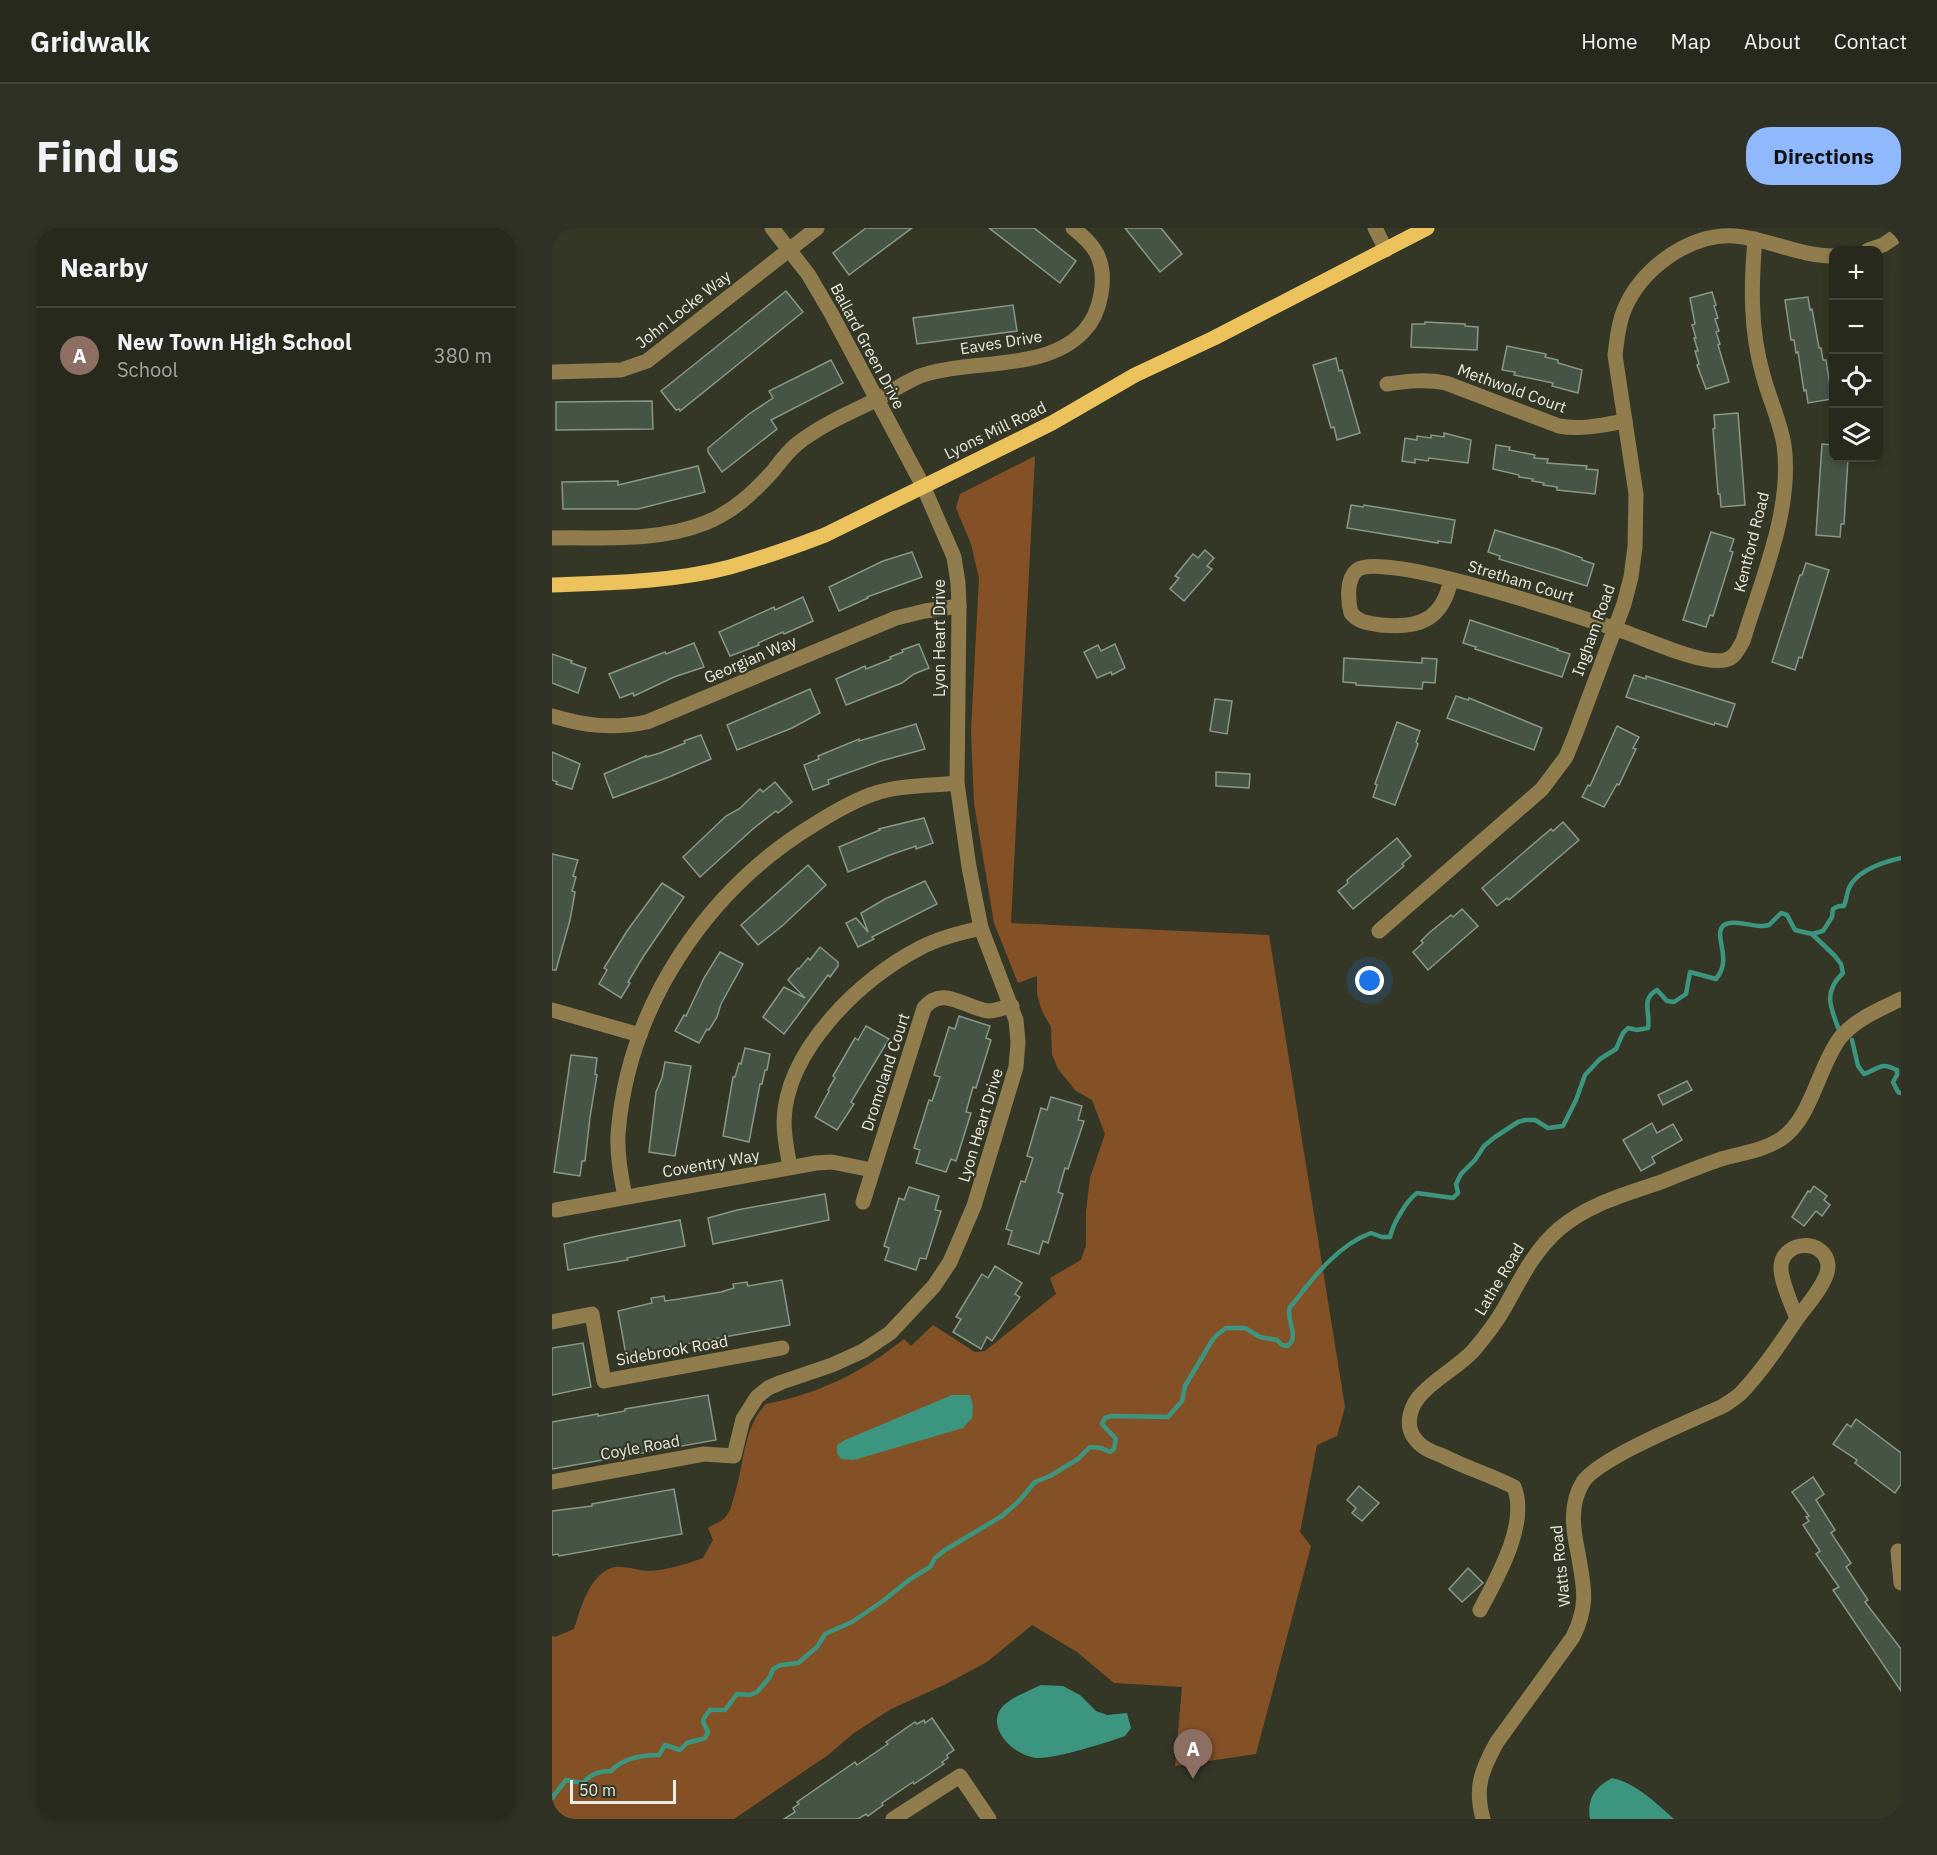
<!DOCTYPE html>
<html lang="en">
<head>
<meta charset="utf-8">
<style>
  body { margin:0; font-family:"IBM Plex Sans",sans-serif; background:#2f3125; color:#f1f3f6 }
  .controls { position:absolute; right:18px; top:18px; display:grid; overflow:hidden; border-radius:12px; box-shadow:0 3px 9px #0003 }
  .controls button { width:54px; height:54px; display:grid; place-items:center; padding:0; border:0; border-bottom:2px solid #43453b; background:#27291c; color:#f1f3f6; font:30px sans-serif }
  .scale { position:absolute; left:18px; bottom:15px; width:106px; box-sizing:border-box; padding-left:6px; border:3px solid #e9ebe0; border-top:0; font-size:16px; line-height:21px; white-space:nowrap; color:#e9ebe0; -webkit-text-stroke:4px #343726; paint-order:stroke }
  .you { position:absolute; left:818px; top:753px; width:21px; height:21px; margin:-15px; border:4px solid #fff; border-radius:50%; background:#1a73e8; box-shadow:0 0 0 9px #1a73e833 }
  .badge { display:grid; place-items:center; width:39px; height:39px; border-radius:50%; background:#8fb8fd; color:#fff; font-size:20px; font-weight:700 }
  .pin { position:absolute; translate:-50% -50px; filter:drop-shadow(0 2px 3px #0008) }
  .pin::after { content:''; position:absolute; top:32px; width:21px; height:18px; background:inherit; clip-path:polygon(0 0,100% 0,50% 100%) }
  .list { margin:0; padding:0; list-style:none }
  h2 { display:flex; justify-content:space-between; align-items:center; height:78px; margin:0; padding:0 24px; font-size:26px }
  h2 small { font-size:20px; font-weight:400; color:#a4a6a3 }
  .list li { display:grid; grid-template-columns:39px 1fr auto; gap:18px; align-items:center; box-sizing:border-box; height:96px; padding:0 24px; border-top:2px solid #43453b }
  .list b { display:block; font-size:22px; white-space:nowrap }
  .list p { margin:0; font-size:20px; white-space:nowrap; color:#a4a6a3 }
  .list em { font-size:20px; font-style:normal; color:#a4a6a3 }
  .icon { flex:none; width:33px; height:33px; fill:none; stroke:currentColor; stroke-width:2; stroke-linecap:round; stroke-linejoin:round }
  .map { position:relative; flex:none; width:1349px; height:1591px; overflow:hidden; border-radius:24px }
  header { display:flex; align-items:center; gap:36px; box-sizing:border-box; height:84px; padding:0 30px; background:#27291c; border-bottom:2px solid #43453b }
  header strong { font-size:28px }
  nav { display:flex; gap:33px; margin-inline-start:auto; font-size:21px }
  .intro { display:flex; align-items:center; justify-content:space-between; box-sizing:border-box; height:144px; padding:0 36px }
  h1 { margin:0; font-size:42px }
  .button { padding:15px 27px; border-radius:24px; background:#8fb8fd; color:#111; font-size:21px; font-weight:700 }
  main { display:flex; gap:36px; padding:0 36px }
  aside { flex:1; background:#27291c; border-radius:24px; box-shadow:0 3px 9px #0003 }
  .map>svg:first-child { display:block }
</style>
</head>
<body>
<header>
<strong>Gridwalk</strong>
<nav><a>Home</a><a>Map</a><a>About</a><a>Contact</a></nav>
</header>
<div class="intro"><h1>Find us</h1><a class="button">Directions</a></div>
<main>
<aside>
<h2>Nearby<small></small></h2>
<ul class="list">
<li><span class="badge" style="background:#8d6e63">A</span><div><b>New Town High School</b><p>School</p></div><em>380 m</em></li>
</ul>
</aside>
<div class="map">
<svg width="1349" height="1591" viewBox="0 0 1349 1591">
  <rect width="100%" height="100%" fill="#343726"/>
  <path fill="#845126" d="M483,228L459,695L717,707L793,1179L785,1208L765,1217L748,1304L759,1318L704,1526L623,1538L630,1459L562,1455L525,1424L480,1397L435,1434L392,1457L339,1481L302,1505L276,1527L182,1591H0V1408L3,1409L22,1401C29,1380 38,1343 64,1339C75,1338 86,1343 97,1343C114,1342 135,1336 151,1330L161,1312L156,1300C163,1295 171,1294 175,1287C179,1282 180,1275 182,1269C192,1239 191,1199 214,1176C266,1166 311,1144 352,1111L359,1118L381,1097L423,1124L433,1123L504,1066L498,1050L529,1032L534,1017V984L538,950L553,906L540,872L524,863L506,841L500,826L499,799L490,783L485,766V748L466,755L442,695L422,575L419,503L427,350L419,316L404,280L408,266Z"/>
  <g fill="#3c957f">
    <path d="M400,1167H418L421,1178L420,1190L411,1200L302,1232L289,1231L285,1225V1217L293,1212Z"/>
    <path d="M489,1457L511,1458L528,1467L544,1483L555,1487L575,1485L579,1500L573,1508C553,1515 506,1530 487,1530C464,1530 430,1499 452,1477C462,1468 477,1463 489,1457Z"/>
    <path d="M1060,1550C1084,1555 1104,1575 1122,1591H1038C1035,1571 1042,1560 1060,1550Z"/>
  </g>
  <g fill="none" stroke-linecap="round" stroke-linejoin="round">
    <g stroke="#3c957f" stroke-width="4.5">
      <path d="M1260,706L1283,728L1289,736L1291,745C1271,764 1278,778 1287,802"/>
      <path d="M1300,812L1306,838L1312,846C1328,841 1327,833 1345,842V847L1341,854L1346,864L1349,865"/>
      <path d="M0,1570L14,1552L31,1555C39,1546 47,1543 59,1543C71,1530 90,1527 107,1527L113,1517L128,1522L135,1515L153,1510L156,1504L151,1494L152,1490L158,1482H173L185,1466L198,1467L205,1464L218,1449L221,1441L229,1437L246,1435L265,1419L273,1406L300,1394L331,1373L357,1352L378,1339L383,1330L393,1322L450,1288L466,1274L483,1254L498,1248L526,1231L538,1219L549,1220L558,1224L562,1221L564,1211L550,1196L553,1190L560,1188L616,1189L630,1173L633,1158L661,1111L666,1106L674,1100H693L708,1109L725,1112L730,1117L735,1118C749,1109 733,1092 738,1079C739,1077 742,1075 744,1072C763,1047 788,1016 819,1005L830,1009H838C841,996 854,973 865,965L901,970L906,965L904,956L909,946L923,932L932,918L943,909L966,894L973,892H983L996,900L1011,898L1024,872L1033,847L1048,831L1064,821L1071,805L1076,800L1085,802L1096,800C1099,786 1088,771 1105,762L1115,773L1122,774L1134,766L1138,744L1164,751C1169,745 1172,736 1171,728C1171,717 1161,697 1178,695C1190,693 1201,699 1212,698L1217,697L1229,685L1235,687L1243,702L1260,706L1271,703L1280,689L1281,681L1287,678H1292C1294,673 1295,665 1297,660C1305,642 1332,634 1349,630"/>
    </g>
  </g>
  <g fill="#465446" stroke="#889888" stroke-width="1.5">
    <path d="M314,0H360L297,47L281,25Z"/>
    <path d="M437,0H482L524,33L508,55Z"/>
    <path d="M573,0H609L630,26L608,44Z"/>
    <path d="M234,63L251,84L128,183L127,181L124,182L109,163Z"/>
    <path d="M1160,64L1164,77L1162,78L1166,90L1163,91L1167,103L1164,104L1168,116L1166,117L1177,154L1154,161L1145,137L1147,136L1143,123H1146L1142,110H1144L1140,97L1143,96L1138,70Z"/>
    <path d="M1256,69L1258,82L1260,81L1267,120H1269L1271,132H1274L1280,171L1256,175L1254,162L1252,163L1246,124L1244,125L1242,112H1239L1233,72Z"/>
    <path d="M461,77L465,103L365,116L361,90Z"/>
    <path d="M873,94L913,96V98L926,99L925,122L859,119L860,96H873Z"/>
    <path d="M955,118L994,126L993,129L1006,132V135L1030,142L1026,165L1000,158L1001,155L962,147L963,144L950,142Z"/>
    <path d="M784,130L787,143L790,142L808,205L785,212L782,199L779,200L761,137Z"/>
    <path d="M279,132L291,155L219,192L225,201L170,244L156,224V220L197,186L221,170L217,163Z"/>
    <path d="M100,173L101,201L4,202V174Z"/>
    <path d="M1186,185L1193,277L1169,279L1168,266H1166L1161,201L1163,200L1162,187Z"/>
    <path d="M892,205L919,212L916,235L877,230L876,233L863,231V235L850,233L853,210L865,212V208L879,210V207L892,209Z"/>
    <path d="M1270,216L1281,217V230L1296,231L1292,296H1289L1288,309L1264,307Z"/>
    <path d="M944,217L958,219L957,222L983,227L982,230L996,231L995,235L1035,238L1034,241L1046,242L1043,266L1005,262V259L991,257L992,255L980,253L981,251L967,249V247L941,241Z"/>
    <path d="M146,238L153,264L86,281H11L10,254L66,253V257Z"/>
    <path d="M799,277L811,279L812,277L903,292L899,315L886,313V315L795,300Z"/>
    <path d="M943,302L1005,321L1030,330V332L1042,336L1035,358L947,331L948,328L936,324Z"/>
    <path d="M1159,304L1182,311L1178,323L1181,324L1161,388L1158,387L1154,399L1131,392Z"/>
    <path d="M653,322L662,330L655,338L660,341L632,373L618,361L627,350L623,348L641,326L646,330Z"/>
    <path d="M360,324L370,349L315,369L316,370L287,383L277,359L331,333Z"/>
    <path d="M1254,335L1277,342L1250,430L1247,429L1243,442L1220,434L1248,347H1250Z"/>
    <path d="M251,369L261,393L232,406L231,404L206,415L207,417L178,428L167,404L222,379L223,382Z"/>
    <path d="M918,392L1006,421L1005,422L1018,426L1010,449L923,421L924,419L911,415Z"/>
    <path d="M142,415L152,439L122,449L82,468L81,465L68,470L57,446L113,424L114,426Z"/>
    <path d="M367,416L377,440L362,446L350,455L294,477L284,451L313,438L314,441L339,431L338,429L351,424L350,422Z"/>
    <path d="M563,416L573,440L560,447L559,444L545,450L532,424L546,417L549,423Z"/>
    <path d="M0,426L20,433L19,435L34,440L26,465L0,455Z"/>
    <path d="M792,430L870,435V430L885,431L883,455L871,454L870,461L804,457V455L791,454Z"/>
    <path d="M1082,447L1094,451V448L1183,476L1175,499L1163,495L1162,497L1074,469Z"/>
    <path d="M258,461L268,485L240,500L185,522L175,497Z"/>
    <path d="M904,468L916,472L917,470L990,500L982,522L895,490Z"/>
    <path d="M663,471L680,473L675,506L658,503Z"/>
    <path d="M845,494L868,503L864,514L866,516L843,577L821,569L825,557L823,556Z"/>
    <path d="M364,496L373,521L329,533L276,552L277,556L261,562L252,537L267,531L266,528L307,511V513Z"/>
    <path d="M1065,498L1087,509L1081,520L1084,521L1067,557L1065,556L1052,579L1030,569L1036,557L1038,558Z"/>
    <path d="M149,507L159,531L117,549L61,570L52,546L94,528V529L108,525L133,515L132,513Z"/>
    <path d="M0,524L28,536L20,561L4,556L5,554L0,552Z"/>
    <path d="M664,544L698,546L697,560L664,558Z"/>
    <path d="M223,554L240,574L226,585L224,583L202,600L148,649L131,629L174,588L187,581L208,561L211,564Z"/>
    <path d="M372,590L381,615L364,621V618L338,627L296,644L287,619L328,602L327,601Z"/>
    <path d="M1011,594L1027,612L957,672L955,670L945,678L930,660L999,601L1001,603Z"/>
    <path d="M845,610L859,628L850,636L852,638L801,681L786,663L796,655L795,652Z"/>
    <path d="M0,626L26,632L21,648L24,649L20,663L23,664L18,692L4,742H0Z"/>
    <path d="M256,637L274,657L230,698L206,717L189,697Z"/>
    <path d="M373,653L385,676L320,709L322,711L306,719L294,695L304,690L316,704L309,685L333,671Z"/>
    <path d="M110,655L132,669L91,729L76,754L78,755L69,770L47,756L55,742L52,740L75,703Z"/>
    <path d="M910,681L926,698L876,742L861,724L871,715L869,713L878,704L899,687L901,689Z"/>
    <path d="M268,719L286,734V738L278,749L276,747L232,806L211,789L232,759L253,770L236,752L246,740L247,741L256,730L258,732Z"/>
    <path d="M168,724L191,736L169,776L165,789L157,802L155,801L147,815L123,803L132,787L134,788L152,750Z"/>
    <path d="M407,788L438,798L434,810L439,812L424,860L421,859L414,884L419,885L404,933L399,931L394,944L364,935L368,922L362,920L377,872L380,873L388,849L382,847L397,799L403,801Z"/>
    <path d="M314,798L337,811L299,874L302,876L285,902L263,889L277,863L276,862L283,850L281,848L303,810L306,812Z"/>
    <path d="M193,820L218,826L215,842H213L210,856H208L197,914L171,908L181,849H183L187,835L189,836Z"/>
    <path d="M19,827L45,830L43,846L45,847L38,889L33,933H30L28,948L2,944Z"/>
    <path d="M113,834L139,838L123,928L97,924L104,864L110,850Z"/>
    <path d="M1135,853L1140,862L1111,877L1106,867Z"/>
    <path d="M499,869L530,878L526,892L532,893L516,941L513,940L506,964L511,966L496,1015L491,1013L487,1026L456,1016L460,1003L454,1001L469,953L473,954L481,930L475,928L489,880L495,882Z"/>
    <path d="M1100,895L1105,905L1121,896L1130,912L1100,929L1103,935L1089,943L1071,912Z"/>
    <path d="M1262,958L1275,968L1272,972L1278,977L1270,988L1264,983L1252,998L1240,989L1256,963L1258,964Z"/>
    <path d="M357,959L387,968L383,982L389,983L374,1031L368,1030L364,1042L333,1032L337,1020L332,1018L347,970L352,972Z"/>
    <path d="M273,966L277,992L161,1016L156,990L185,982Z"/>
    <path d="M128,992L133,1018L75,1030L76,1032L16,1042L12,1016L41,1009Z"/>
    <path d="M443,1038L470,1055L463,1066L468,1069L440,1113L435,1109L429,1121L401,1104L409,1091L404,1089L430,1046L436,1050Z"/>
    <path d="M230,1052L238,1097L74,1127L66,1083L100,1075L99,1070L112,1068L113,1073L127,1071L169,1064L182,1060L181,1056L195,1054L196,1058Z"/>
    <path d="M31,1115L39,1159L0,1167V1120Z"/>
    <path d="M156,1167L164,1212L0,1241V1194L46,1186V1188L73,1183V1181Z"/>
    <path d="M1304,1191L1349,1225V1256L1343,1265L1303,1235L1305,1232L1281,1216L1295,1196L1299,1199Z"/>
    <path d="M1261,1249L1272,1266L1264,1272L1283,1302L1279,1305L1299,1335L1294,1339L1316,1372L1313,1374L1349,1421V1463L1281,1362L1287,1359L1264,1326L1268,1323L1251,1297L1257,1293L1254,1289L1257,1288L1240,1264Z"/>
    <path d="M807,1258L827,1275L810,1293L800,1285L804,1280L795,1272Z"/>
    <path d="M122,1261L130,1306L7,1328L6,1326L0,1327V1283L40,1278V1276Z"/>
    <path d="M916,1340L931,1355L910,1374L897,1361Z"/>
    <path d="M380,1490L402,1522L395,1527L396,1530L390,1534L392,1536L362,1556L361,1554L330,1575L331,1577L316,1588L314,1586L306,1591H232L243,1584L241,1580L247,1576L245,1574L287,1545L303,1534L305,1537L336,1516L334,1514L363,1494L365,1496L372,1492L373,1495Z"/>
  </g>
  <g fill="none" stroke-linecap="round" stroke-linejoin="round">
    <g stroke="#907c4d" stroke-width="15">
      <path d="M823,0L834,22"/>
      <path d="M1316,22L1331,17L1349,5"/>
      <path d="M0,144L69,142L95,133L265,0"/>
      <path d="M835,156C856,153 874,151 894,155L1007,198C1030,202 1051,197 1073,193"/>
      <path d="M0,310C50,309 106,314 153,295C181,284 201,265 221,243C228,234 236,223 245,216C269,197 297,185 324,172C339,164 353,154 368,148C419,130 493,145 532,103C549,85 556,49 545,26C540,16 530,7 521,0"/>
      <path d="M899,351C891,391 868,401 829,397C818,395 807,395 799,385C796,373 794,351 805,342C832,322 1034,391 1073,404C1096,412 1150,437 1173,432C1183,430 1186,421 1191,413C1209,353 1241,281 1232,217C1228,193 1217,170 1211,147C1198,102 1199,57 1203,11"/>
      <path d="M0,488C33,498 61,501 95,494L344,390L373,383L407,378"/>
      <path d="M827,703L990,561L1014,529L1023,507L1072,376L1079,349L1083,319L1084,266L1063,127C1065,112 1066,96 1072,82C1089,41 1137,5 1183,8C1217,11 1247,28 1282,28"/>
      <path d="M0,782L88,807"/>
      <path d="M238,939C235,923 232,909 232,893C234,822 309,750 368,720C387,710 408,705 429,700"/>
      <path d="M73,969C69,948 65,927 66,906C76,778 155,661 263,596C282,584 302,572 324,565C349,557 378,558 405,555"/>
      <path d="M311,974L372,780C391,756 414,781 437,783C444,783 453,779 460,778"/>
      <path d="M4,982L264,935L280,934L320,942"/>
      <path d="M0,1094L40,1086L52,1153L230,1120"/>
      <path d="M0,1254L152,1226L182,1228L191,1191L205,1169L216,1160L230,1154L280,1137L311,1123L338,1105L382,1058L398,1034L422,978L464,839L466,814L464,792L429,700L417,639L405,555L407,378L406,355L402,329L371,258L279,85L256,46L220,0"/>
      <path d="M1346,1323L1349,1355"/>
      <path d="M928,1382C945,1350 977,1295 962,1259C939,1247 914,1240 891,1228C881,1224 871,1221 864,1212C853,1200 857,1182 866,1170C881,1151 904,1141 921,1123C933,1109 944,1095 953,1079C969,1050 982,1023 1007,1001C1036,976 1074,966 1109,954C1129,946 1149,938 1169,931C1190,925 1210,923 1229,911C1260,890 1266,839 1288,810C1303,791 1329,781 1349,771"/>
      <path d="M341,1591L408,1548L437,1591"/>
      <path d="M931,1591C922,1559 930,1541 945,1514L1021,1409C1037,1376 1032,1360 1026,1325C1021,1301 1017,1277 1031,1254C1047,1230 1140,1192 1171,1178C1177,1174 1184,1170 1189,1165C1211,1142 1229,1114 1247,1088C1256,1076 1267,1064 1273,1050C1275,1046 1276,1042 1276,1037C1273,1010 1231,1012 1229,1038C1228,1052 1240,1077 1245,1091"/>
    </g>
    <path stroke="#ebc25b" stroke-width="15" d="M0,357C58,355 121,354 178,339C210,330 242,319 273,307L500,195L583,147L662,110L875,0"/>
  </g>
  <g text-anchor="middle" stroke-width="4.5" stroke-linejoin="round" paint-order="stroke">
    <g font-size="16" fill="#e9ebe0" stroke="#343726">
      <text transform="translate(131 81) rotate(-38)" y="6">John Locke Way</text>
      <text transform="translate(449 114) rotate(-9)" y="6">Eaves Drive</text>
      <text transform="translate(316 118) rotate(62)" y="6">Ballard Green Drive</text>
      <text transform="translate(960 160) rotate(20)" y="6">Methwold Court</text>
      <text transform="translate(443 202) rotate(-26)" y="6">Lyons Mill Road</text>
      <text transform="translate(1199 314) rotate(-76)" y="6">Kentford Road</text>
      <text transform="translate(969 353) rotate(17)" y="6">Stretham Court</text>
      <text transform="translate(1041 402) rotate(-70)" y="6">Ingham Road</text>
      <text transform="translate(387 410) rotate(-90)" y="6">Lyon Heart Drive</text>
      <text transform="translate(198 431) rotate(-23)" y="6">Georgian Way</text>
      <text transform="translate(333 844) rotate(-72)" y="6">Dromoland Court</text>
      <text transform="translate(428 897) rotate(-73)" y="6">Lyon Heart Drive</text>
      <text transform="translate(159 935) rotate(-10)" y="6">Coventry Way</text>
      <text transform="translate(947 1051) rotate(-59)" y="6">Lathe Road</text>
      <text transform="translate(120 1122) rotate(-10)" y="6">Sidebrook Road</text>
      <text transform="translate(88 1219) rotate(-10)" y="6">Coyle Road</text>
      <text transform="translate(1008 1338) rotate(-96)" y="6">Watts Road</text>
    </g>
  </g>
</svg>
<div class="controls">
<button>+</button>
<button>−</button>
<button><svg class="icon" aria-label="locate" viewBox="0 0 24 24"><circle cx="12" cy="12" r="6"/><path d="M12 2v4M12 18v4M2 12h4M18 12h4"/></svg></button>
<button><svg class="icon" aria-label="layers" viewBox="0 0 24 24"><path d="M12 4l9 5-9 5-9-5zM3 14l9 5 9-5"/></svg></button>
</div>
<div class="scale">50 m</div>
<div class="you"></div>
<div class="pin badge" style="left:641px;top:1551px;background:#8d6e63">A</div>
</div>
</main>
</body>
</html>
